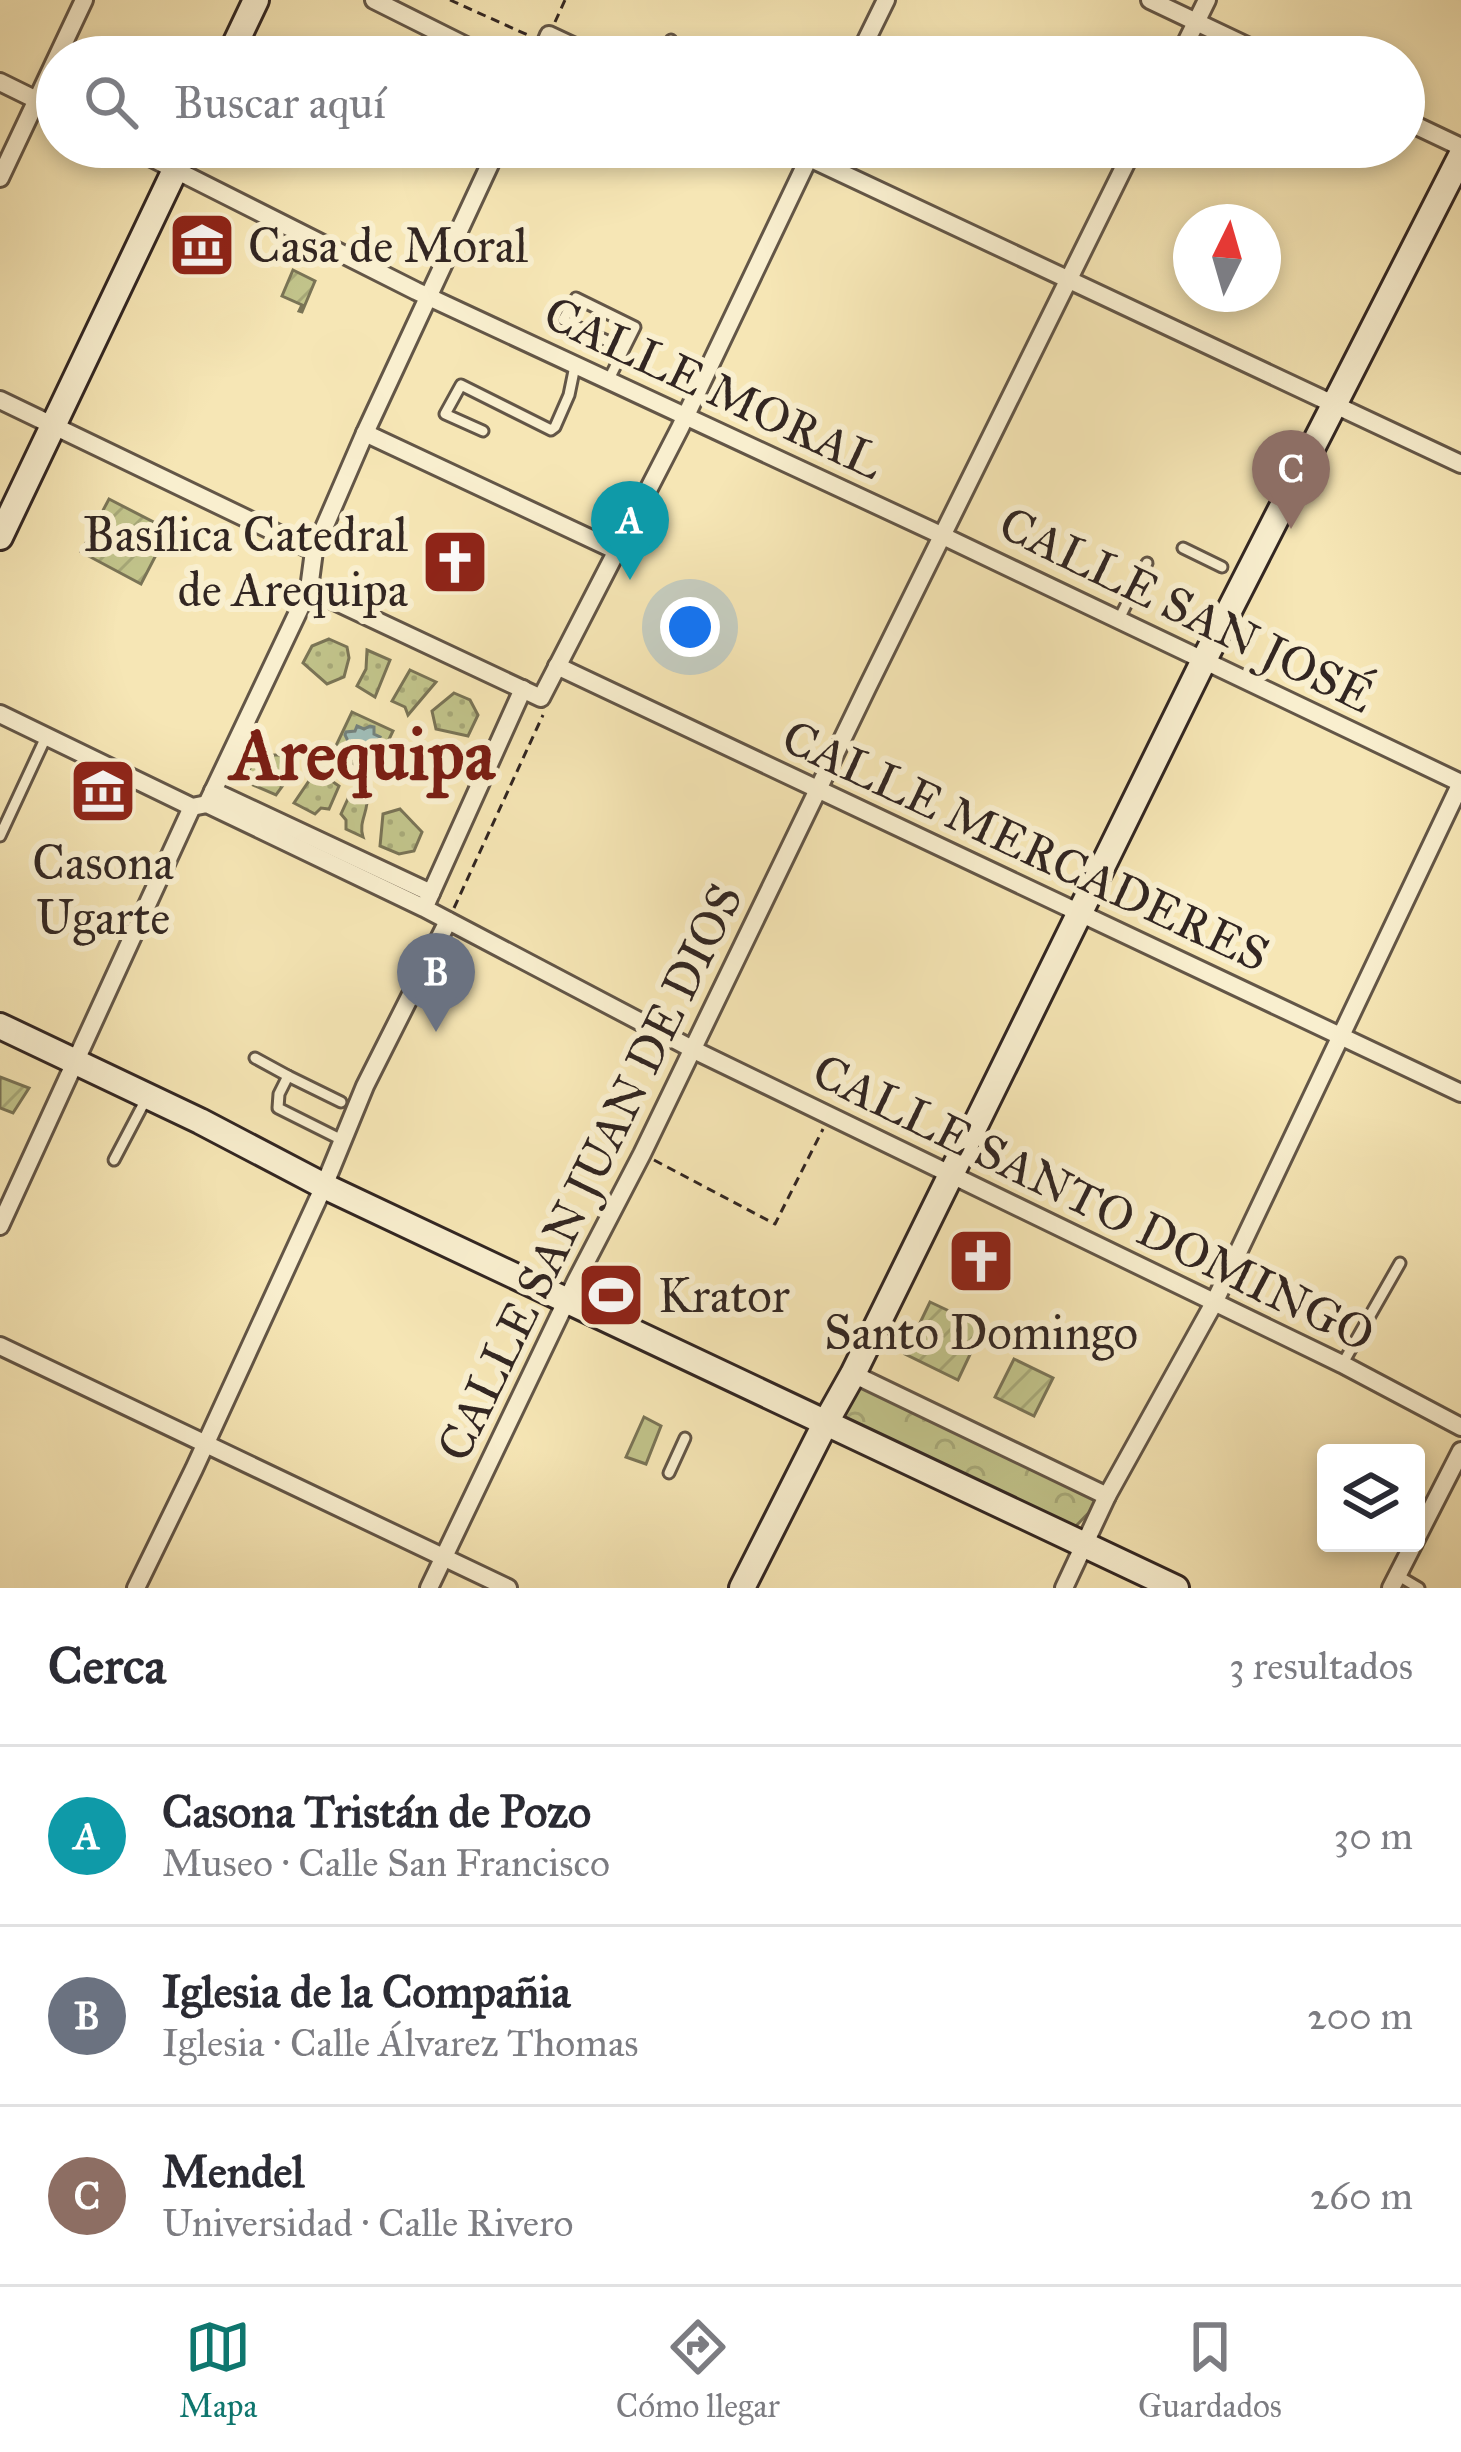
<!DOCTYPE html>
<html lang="es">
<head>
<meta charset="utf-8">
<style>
  body { margin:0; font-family:"IM FELL Great Primer",serif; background:#f2f2f3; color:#2b2b33 }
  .controls { position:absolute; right:36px; bottom:36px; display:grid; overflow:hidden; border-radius:12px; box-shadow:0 6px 18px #0003 }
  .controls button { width:108px; height:108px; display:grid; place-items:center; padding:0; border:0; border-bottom:3px solid #e1e1e2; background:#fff; color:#2b2b33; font:60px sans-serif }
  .compass { position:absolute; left:1173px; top:204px; width:108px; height:108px; border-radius:50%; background:#fff; box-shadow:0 6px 18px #0003; rotate:5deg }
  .you { position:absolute; left:690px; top:627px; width:42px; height:42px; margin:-30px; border:9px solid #fff; border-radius:50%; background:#1a73e8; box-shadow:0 0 0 18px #1a73e833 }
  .badge { display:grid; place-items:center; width:78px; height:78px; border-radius:50%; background:#0f766e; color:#fff; font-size:39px; font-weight:700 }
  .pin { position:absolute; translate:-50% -99px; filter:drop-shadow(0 3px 6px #0008) }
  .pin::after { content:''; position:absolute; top:63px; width:42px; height:36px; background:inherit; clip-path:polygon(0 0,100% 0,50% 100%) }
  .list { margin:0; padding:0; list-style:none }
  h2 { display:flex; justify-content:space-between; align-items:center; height:156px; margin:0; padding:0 48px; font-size:51px }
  h2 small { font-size:39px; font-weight:400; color:#7c7c81 }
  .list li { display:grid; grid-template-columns:78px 1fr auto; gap:36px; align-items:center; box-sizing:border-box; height:180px; padding:0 48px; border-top:3px solid #e1e1e2 }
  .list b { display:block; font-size:45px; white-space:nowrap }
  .list p { margin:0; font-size:39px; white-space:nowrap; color:#7c7c81 }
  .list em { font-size:39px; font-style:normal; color:#7c7c81 }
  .icon { flex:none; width:66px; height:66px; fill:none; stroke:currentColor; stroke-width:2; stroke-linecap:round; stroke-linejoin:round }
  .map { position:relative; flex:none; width:1461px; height:1588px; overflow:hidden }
  .search { position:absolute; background:#fff; box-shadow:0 6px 18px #0003; left:36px; right:36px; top:36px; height:132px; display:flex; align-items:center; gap:30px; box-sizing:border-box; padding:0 42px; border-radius:66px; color:#7c7c81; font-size:45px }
  .sheet { height:696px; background:#fff }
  nav { display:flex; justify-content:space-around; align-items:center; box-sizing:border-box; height:168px; border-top:3px solid #e1e1e2; background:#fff; font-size:33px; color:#7c7c81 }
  nav a { display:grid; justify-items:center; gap:6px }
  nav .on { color:#0f766e }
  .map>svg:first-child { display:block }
</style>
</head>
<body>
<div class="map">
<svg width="1461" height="1588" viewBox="0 0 1461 1588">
  <defs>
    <pattern id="grass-dots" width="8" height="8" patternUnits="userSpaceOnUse" patternTransform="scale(3)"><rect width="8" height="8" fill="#c1c38a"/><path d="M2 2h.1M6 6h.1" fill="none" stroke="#a6a777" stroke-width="1.8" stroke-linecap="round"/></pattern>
    <pattern id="forest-crowns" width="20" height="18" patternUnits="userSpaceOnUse" patternTransform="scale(3)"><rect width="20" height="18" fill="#c1c38a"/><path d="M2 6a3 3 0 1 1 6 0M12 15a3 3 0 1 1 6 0" fill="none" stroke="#a6a777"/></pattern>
    <pattern id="garden-furrows" width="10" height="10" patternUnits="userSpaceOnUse" patternTransform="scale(3)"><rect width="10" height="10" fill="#c1c38a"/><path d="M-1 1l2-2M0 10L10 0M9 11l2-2" fill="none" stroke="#a6a777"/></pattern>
    <pattern id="water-rules" width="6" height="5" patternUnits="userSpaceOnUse" patternTransform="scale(3)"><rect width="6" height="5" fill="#a0bdb7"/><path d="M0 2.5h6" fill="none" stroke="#8aa29d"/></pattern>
  </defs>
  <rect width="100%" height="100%" fill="#f6e6b5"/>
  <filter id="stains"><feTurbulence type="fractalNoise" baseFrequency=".00167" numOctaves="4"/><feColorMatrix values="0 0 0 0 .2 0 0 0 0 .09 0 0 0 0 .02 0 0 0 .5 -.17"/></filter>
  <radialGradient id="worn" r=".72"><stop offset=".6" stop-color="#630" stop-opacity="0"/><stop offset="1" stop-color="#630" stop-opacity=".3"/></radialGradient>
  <g fill="url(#grass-dots)" stroke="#7a7456" stroke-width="3">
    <path d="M329,639L347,647L349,658L344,677L327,684L303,663L312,646Z"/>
    <path d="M367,650L390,660L375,697L357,686L366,669Z"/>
    <path d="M410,670L436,682L408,715L405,707L392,701Z"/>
    <path d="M454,693L470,700L478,715L468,736L436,729L432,711Z"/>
    <path d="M352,712L393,731L373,773L332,754Z"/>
    <path d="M259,755H287L294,770L276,795L253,785L249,770Z"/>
    <path d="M320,773L339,786L329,809L321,808L315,814L294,803L311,778Z"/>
    <path d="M351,792L367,796C369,811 358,822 363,837L346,829V820L341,814Z"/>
    <path d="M400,809L422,832L414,851L399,854L380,846L383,814Z"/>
  </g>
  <path fill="url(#forest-crowns)" stroke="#7a7456" stroke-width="3" d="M862,1384L1102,1499L1075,1527L836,1413Z"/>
  <g fill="url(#garden-furrows)" stroke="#7a7456" stroke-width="3">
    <path d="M293,270L315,281L302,312L299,311L302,305L282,296Z"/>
    <path d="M109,499L169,530L141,584L81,552Z"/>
    <path d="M0,1077L29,1088L13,1113L0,1108Z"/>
    <path d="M930,1302L983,1327L958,1380L905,1354Z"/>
    <path d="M1014,1359L1053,1378L1034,1416L995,1397Z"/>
  </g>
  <path fill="#c1c38a" stroke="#7a7456" stroke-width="3" d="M644,1417L661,1426L646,1464L626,1457Z"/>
  <path fill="url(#water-rules)" stroke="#74817b" stroke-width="3" d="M357,726L364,729L370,726L374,727V734L380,737L377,743L382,750L380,753L372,755L369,761L363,758L357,762L351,757L352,753L346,750L349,743L345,735L346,732L355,731Z"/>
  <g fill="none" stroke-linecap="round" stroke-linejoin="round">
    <defs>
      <g id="lane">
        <path d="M663,57L671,40"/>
        <path d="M608,381L635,327L576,298L563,320L624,349"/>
        <path d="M483,431L445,414L461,385L551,430L555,427L569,395L575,366"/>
        <path d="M1183,548L1222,567"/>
        <path d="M1119,619L1147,563"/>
        <path d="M0,836L46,737"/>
        <path d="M255,1058L288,1076"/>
        <path d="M341,1102L288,1076L279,1094L278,1108L342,1140"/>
        <path d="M114,1160L145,1101"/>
        <path d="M1343,1363L1400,1263"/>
        <path d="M669,1473L685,1438"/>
        <path d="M1397,1575L1419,1588"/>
      </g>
      <g id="street">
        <path d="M374,0L488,57"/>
        <path d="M1150,0L1270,57"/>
        <path d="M540,57L549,35L596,57"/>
        <path d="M858,57L886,0"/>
        <path d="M1179,57L1207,0"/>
        <path d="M0,82L57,110"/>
        <path d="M1404,120L1461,147"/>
        <path d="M130,147L416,291L943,536L1461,783"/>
        <path d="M786,147L1461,464"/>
        <path d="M0,178L84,0"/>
        <path d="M0,400L314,551"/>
        <path d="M365,433L617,551"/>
        <path d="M309,589L541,698L680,428L814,147"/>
        <path d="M557,666L1461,1093"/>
        <path d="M0,714L192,807L207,804L424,908L696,1051L1342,1364L1461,1427"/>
        <path d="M213,791L431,893"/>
        <path d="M207,804L309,589L314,551L365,433L498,147"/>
        <path d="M427,902L523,689"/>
        <path d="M0,1226L192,807"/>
        <path d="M0,1346L508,1588"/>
        <path d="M853,1374L1107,1496"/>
        <path d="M1416,1539L1461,1451"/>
        <path d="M136,1588L194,1469L324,1186L365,1086L448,921"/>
        <path d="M429,1588L576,1281L642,1154L867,688L1134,147"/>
        <path d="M1064,1588L1107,1496L1214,1303L1461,783"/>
        <path d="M1391,1588L1414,1543"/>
      </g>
      <g id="secondary">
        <path d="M229,57L256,0"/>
        <path d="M0,537L186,147"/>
        <path d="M0,1026L200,1121L324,1186L1176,1588"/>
        <path d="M742,1588L826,1422L853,1374L1204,660L1461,156"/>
      </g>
    </defs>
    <use href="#lane" stroke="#635647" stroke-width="15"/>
    <use href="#street" stroke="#635647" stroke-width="22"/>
    <use href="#secondary" stroke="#322622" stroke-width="30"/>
    <g stroke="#322622" stroke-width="3" stroke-dasharray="9 6" stroke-linecap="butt">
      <path d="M450,0L530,36"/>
      <path d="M555,22L565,0"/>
      <path d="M454,908L543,715"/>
      <path d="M654,1160L775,1224L823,1129"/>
    </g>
    <use href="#lane" stroke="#f9efcf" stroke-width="9"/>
    <use href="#street" stroke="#f9efcf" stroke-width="16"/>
    <use href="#secondary" stroke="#f9efcf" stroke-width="24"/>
  </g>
  <defs>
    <symbol id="museum-square" viewBox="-11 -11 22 22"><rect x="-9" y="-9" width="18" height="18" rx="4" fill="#8f2418" stroke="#f9efcf"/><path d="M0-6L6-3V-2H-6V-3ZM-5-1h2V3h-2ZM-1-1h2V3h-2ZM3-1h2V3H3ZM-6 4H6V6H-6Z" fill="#fff"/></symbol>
    <symbol id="church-square" viewBox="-11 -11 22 22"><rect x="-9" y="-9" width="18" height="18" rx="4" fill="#8f2418" stroke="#f9efcf"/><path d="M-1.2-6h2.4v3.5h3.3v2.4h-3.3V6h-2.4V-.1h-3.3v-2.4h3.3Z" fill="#fff"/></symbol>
    <symbol id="stadium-square" viewBox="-11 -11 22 22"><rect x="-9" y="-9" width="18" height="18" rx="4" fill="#8f2418" stroke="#f9efcf"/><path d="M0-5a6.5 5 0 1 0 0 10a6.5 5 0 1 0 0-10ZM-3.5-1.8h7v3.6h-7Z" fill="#fff"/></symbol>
  </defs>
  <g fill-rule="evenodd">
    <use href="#museum-square" x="164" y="207" width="76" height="76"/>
    <use href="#church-square" x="417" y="524" width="76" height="76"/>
    <use href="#museum-square" x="65" y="753" width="76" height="76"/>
    <use href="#church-square" x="943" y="1223" width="76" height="76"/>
    <use href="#stadium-square" x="573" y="1257" width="76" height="76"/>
  </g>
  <g text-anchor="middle" stroke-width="12" stroke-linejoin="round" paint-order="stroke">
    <g font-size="48" fill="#322622" stroke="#f9efcf" text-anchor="start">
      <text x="248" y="262">Casa de Moral</text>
      <text x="408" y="551" text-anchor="end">Basílica Catedral<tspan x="408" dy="55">de Arequipa</tspan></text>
      <text x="103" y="879" text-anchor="middle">Casona<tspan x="103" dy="55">Ugarte</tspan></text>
      <text x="658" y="1312">Krator</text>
      <text x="981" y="1349" text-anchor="middle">Santo Domingo</text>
    </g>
    <g font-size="48" fill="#322622" stroke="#f9efcf">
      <text transform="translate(714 387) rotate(25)" y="17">CALLE MORAL</text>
      <text transform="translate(1187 609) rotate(26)" y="17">CALLE SAN JOSÉ</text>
      <text transform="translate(1026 845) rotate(25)" y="17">CALLE MERCADERES</text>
      <text transform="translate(589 1172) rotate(-64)" y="17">CALLE SAN JUAN DE DIOS</text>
      <text transform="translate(1094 1202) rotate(26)" y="17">CALLE SANTO DOMINGO</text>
    </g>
    <g font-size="72" font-weight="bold" fill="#7a1f14" stroke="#f9efcf">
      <text x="363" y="779">Arequipa</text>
    </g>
  </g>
  <rect width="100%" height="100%" filter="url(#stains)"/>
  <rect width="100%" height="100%" fill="url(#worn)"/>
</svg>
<div class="controls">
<button><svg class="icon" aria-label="layers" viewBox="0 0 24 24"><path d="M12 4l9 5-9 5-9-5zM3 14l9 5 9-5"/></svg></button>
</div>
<svg class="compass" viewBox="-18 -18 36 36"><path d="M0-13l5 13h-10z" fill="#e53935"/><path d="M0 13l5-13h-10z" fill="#7c7c81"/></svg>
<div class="you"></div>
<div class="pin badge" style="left:630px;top:580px;background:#0f9aa8">A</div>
<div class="pin badge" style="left:436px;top:1032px;background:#6b7280">B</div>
<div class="pin badge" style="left:1291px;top:529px;background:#8d6e63">C</div>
<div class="search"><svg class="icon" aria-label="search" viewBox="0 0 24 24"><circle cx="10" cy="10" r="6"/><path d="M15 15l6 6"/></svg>Buscar aquí</div>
</div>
<section class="sheet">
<h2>Cerca<small>3 resultados</small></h2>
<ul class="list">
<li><span class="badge" style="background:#0f9aa8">A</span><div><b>Casona Tristán de Pozo</b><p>Museo · Calle San Francisco</p></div><em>30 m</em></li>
<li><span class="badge" style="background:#6b7280">B</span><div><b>Iglesia de la Compañia</b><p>Iglesia · Calle Álvarez Thomas</p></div><em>200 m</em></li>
<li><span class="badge" style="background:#8d6e63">C</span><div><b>Mendel</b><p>Universidad · Calle Rivero</p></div><em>260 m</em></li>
</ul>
</section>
<nav>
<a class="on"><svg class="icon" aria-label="map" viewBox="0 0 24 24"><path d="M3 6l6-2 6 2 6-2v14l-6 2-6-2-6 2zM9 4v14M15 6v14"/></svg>Mapa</a>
<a><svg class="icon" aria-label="directions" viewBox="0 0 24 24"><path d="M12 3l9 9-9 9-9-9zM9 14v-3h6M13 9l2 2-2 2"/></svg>Cómo llegar</a>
<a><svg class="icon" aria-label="saved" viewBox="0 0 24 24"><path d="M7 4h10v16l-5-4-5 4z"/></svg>Guardados</a>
</nav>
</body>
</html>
